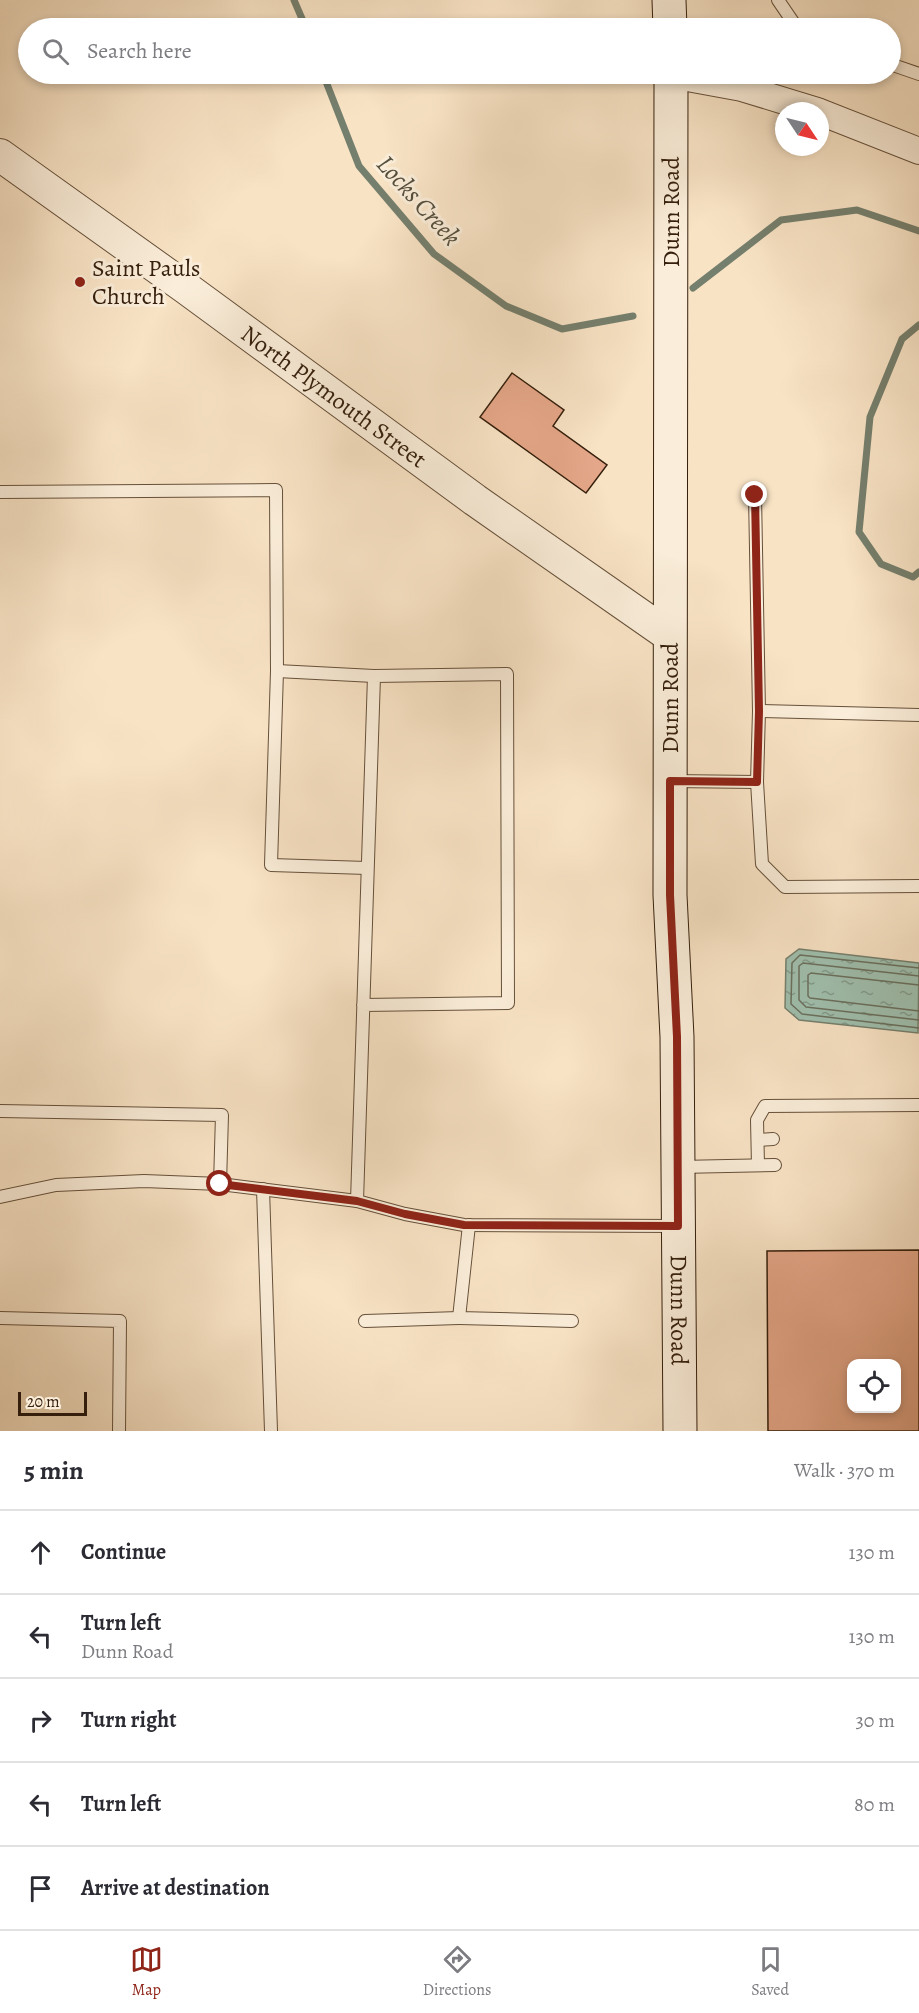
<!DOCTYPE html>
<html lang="en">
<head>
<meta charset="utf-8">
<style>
  body { margin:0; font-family:Alegreya,serif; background:#f7f7f7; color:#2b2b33 }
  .controls { position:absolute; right:18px; bottom:18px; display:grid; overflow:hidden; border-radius:12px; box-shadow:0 3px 9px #0003 }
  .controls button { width:54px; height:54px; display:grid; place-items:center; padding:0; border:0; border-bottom:2px solid #e1e1e2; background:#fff; color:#2b2b33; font:30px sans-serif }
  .compass { position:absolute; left:775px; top:102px; width:54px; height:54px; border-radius:50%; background:#fff; box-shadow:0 3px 9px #0003; rotate:125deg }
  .scale { position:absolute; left:18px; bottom:15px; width:69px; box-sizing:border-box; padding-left:6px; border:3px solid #351f0c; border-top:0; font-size:16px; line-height:21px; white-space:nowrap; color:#351f0c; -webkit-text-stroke:4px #faedd9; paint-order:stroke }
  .stop { position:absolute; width:18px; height:18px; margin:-14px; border:4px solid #8f2418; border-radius:50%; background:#fff }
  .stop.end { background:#8f2418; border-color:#fff; box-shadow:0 2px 6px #0008 }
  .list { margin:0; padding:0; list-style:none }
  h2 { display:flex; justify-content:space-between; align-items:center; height:78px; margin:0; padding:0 24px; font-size:26px }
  h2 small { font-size:20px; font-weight:400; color:#7c7c81 }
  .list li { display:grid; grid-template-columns:39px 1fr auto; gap:18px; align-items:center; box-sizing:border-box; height:84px; padding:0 24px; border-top:2px solid #e1e1e2 }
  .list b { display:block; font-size:22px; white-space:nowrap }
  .list p { margin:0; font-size:20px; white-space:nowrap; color:#7c7c81 }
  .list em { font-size:20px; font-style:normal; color:#7c7c81 }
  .icon { flex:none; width:33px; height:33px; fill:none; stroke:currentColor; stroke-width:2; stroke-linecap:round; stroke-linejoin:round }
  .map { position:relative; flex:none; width:919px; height:1431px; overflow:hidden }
  .search { position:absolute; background:#fff; box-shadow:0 3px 9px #0003; left:18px; right:18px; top:18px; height:66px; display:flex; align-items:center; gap:15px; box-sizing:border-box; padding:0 21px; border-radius:33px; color:#7c7c81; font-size:22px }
  .sheet { height:498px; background:#fff }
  nav { display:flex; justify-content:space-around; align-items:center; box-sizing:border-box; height:84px; border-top:2px solid #e1e1e2; background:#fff; font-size:16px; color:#7c7c81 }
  nav a { display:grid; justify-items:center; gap:3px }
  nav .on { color:#8f2418 }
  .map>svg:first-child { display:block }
</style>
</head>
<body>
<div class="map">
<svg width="919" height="1431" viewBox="0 0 919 1431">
  <defs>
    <pattern id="water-ripples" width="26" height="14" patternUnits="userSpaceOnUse" patternTransform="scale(1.5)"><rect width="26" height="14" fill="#9fbfae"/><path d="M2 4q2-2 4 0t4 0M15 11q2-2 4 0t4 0" fill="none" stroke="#829b8c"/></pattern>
  </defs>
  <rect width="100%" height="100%" fill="#f8e3c5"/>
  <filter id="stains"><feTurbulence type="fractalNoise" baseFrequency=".00333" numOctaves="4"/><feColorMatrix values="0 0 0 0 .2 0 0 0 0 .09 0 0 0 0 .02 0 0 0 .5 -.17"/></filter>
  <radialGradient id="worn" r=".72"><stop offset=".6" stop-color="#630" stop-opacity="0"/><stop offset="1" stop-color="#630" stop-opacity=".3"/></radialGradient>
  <path fill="url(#water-ripples)" stroke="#757f6d" stroke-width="1.5" d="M799,949L919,963L918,1033L799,1020L785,1008L786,959Z"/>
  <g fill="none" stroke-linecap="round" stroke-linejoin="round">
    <g stroke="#6a6f5d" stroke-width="1.5">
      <path d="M919,968L800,955L792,963L791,1004L802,1014L919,1028"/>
      <path d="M919,976L803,963L799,966V1000L806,1007L919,1020"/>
      <path d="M919,985L811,973L808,975V996L810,998L919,1011"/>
    </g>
    <g stroke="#757f6d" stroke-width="7">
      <path d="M294,0L306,28"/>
      <path d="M323,74L359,166L434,254L506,306L562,329L633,316"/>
      <path d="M693,288L781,220L857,210L919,231"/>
      <path d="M919,325L902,339L870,417L859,532L881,564L913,577L919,572"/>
    </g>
  </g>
  <g fill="#e5a789" stroke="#351f0c" stroke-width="1.5" fill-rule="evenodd">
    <path d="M512,373L564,410L553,426L607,465L586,493L480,417Z"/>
    <path d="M919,1250V1431H768L767,1251ZM852,1364H896V1408H852Z"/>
  </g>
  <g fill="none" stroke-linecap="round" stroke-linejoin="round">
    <defs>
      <g id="service">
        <path d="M778,0L795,25L800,28"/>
        <path d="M890,64L919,74"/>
        <path d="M0,492L276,490L277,671L271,865L367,868"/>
        <path d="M755,495L759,711L757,782L762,864L785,887L919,886"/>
        <path d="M277,671L374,676"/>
        <path d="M759,711L919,715"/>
        <path d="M671,781L757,782"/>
        <path d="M0,1111L222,1115L220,1184"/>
        <path d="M758,1140L773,1139"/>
        <path d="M758,1165L757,1120L765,1106L919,1105"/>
        <path d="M679,1167L775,1165"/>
        <path d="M263,1189L271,1431"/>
        <path d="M0,1197L56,1185L144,1181L220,1184L357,1201L405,1214L464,1225L677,1226"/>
        <path d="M357,1201L374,676L507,674L508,1003L363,1005"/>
        <path d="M469,1225L459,1318L572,1321"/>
        <path d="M0,1318L120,1321L119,1431"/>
        <path d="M365,1321L459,1318"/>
      </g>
      <g id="minor">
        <path d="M671,75L742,88L817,111"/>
        <path d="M820,112L919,151"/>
      </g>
      <g id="tertiary">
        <path id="s1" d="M0,155L186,288L475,500L670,636"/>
      </g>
      <g id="secondary">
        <path d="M669,0L670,28"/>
        <path id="s2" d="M671,74L670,895L677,1037L680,1431"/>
      </g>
    </defs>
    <use href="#service" stroke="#66503a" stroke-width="14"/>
    <use href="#minor" stroke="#66503a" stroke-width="28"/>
    <use href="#tertiary" stroke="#66503a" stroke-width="34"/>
    <use href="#secondary" stroke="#351f0c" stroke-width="35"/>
    <use href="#service" stroke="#faedd9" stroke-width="12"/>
    <use href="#minor" stroke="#faedd9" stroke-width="26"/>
    <use href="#tertiary" stroke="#faedd9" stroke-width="32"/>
    <use href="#secondary" stroke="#faedd9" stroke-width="33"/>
  </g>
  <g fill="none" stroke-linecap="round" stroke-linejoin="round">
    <path stroke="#8f2418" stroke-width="8" d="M220,1184L357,1201L405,1214L464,1225L678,1226L677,1037L670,895V781L757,782L759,711L755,495"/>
  </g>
  <circle fill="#8f2418" stroke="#faedd9" stroke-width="2" cx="80" cy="282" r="6"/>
  <g text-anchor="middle" stroke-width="6" stroke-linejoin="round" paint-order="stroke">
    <g font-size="24" fill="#351f0c" stroke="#faedd9">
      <text transform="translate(671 212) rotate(-90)" y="8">Dunn Road</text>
      <text dy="8" stroke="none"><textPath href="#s1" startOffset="412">North Plymouth Street</textPath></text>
      <text transform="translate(670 698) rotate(-90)" y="8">Dunn Road</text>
      <text dy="8" stroke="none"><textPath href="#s2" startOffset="1236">Dunn Road</textPath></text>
    </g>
    <g font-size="24" fill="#351f0c" stroke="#faedd9" text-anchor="start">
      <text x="92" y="276">Saint Pauls<tspan x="92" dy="28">Church</tspan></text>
    </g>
    <g font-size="26" font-style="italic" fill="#554f3d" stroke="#faedd9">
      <text transform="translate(419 200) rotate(48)" y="9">Locks Creek</text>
    </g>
  </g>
  <rect width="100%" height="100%" filter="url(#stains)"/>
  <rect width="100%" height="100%" fill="url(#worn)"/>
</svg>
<div class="controls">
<button><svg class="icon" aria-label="locate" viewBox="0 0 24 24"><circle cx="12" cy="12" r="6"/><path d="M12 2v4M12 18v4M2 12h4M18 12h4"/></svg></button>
</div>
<svg class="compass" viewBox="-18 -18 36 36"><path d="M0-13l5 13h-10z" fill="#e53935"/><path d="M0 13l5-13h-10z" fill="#7c7c81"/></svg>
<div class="scale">20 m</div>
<div class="stop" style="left:220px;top:1184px"></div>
<div class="stop end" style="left:755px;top:495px"></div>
<div class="search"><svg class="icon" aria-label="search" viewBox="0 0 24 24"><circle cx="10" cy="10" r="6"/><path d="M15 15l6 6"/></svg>Search here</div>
</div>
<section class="sheet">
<h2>5 min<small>Walk · 370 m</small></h2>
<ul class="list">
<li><svg class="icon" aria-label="ahead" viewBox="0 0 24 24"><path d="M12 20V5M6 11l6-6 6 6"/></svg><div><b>Continue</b></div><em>130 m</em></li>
<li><svg class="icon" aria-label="left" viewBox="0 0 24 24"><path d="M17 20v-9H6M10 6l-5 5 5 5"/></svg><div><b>Turn left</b><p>Dunn Road</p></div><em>130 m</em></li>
<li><svg class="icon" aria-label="right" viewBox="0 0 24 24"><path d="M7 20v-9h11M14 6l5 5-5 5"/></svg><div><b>Turn right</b></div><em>30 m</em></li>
<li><svg class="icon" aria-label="left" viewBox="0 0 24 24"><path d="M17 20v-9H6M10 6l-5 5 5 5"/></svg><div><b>Turn left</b></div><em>80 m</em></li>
<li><svg class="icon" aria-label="arrive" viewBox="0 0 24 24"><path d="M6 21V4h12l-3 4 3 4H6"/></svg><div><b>Arrive at destination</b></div></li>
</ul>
</section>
<nav>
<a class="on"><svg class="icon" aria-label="map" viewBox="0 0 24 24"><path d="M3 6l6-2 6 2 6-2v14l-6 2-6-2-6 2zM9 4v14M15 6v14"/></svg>Map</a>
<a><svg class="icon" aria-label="directions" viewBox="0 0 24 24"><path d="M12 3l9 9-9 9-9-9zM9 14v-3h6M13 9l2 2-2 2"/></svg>Directions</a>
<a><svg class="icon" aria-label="saved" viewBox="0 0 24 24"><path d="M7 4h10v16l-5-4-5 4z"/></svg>Saved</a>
</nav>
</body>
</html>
